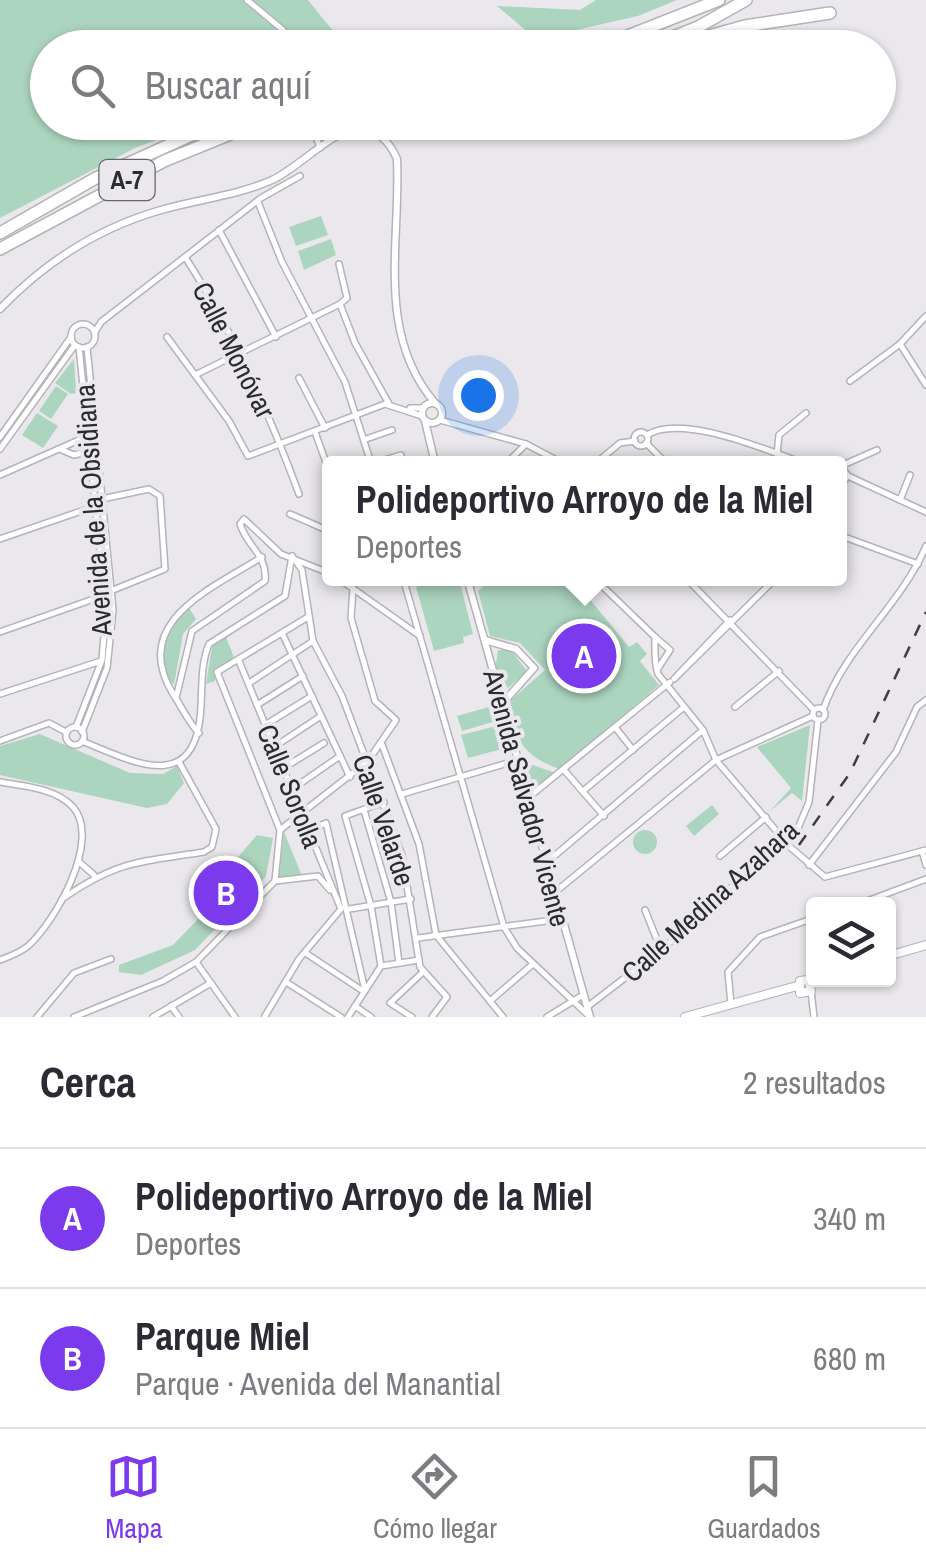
<!DOCTYPE html>
<html lang="es">
<head>
<meta charset="utf-8">
<style>
  body { margin:0; font-family:"Archivo Narrow",sans-serif; background:#f7f7f7; color:#2b2b33 }
  .controls { position:absolute; right:30px; bottom:30px; display:grid; overflow:hidden; border-radius:10px; box-shadow:0 2px 8px #0004 }
  .controls button { width:90px; height:90px; display:grid; place-items:center; padding:0; border:0; border-bottom:2px solid #e1e1e2; background:#fff; color:#2b2b33; font:50px sans-serif }
  .you { position:absolute; left:478px; top:395px; width:35px; height:35px; margin:-25px; border:8px solid #fff; border-radius:50%; background:#1a73e8; box-shadow:0 0 0 15px #1a73e833 }
  .badge { display:grid; place-items:center; width:65px; height:65px; border-radius:50%; background:#7c3aed; color:#fff; font-size:32px; font-weight:700 }
  .pin { position:absolute; translate:-50% -50%; border:5px solid #fff; box-shadow:0 2px 10px #0006 }
  .popup { position:absolute; left:322px; top:456px; width:525px; height:130px; box-sizing:border-box; display:grid; place-content:center; border-radius:10px; background:#fff; filter:drop-shadow(0 2px 8px #0005); font-size:32px; white-space:nowrap; color:#7c7c81 }
  .popup b { font-size:38px; color:#2b2b33 }
  .popup::after { content:''; position:absolute; left:50%; top:100%; margin-left:-20px; border:20px solid transparent; border-top-color:#fff }
  .list { margin:0; padding:0; list-style:none }
  h2 { display:flex; justify-content:space-between; align-items:center; height:130px; margin:0; padding:0 40px; font-size:42px }
  h2 small { font-size:32px; font-weight:400; color:#7c7c81 }
  .list li { display:grid; grid-template-columns:65px 1fr auto; gap:30px; align-items:center; box-sizing:border-box; height:140px; padding:0 40px; border-top:2px solid #e1e1e2 }
  .list b { display:block; font-size:38px; white-space:nowrap }
  .list p { margin:0; font-size:32px; white-space:nowrap; color:#7c7c81 }
  .list em { font-size:32px; font-style:normal; color:#7c7c81 }
  .icon { flex:none; width:55px; height:55px; fill:none; stroke:currentColor; stroke-width:2; stroke-linecap:round; stroke-linejoin:round }
  .map { position:relative; flex:none; width:926px; height:1017px; overflow:hidden }
  .search { position:absolute; background:#fff; box-shadow:0 2px 8px #0004; left:30px; right:30px; top:30px; height:110px; display:flex; align-items:center; gap:25px; box-sizing:border-box; padding:0 35px; border-radius:55px; color:#7c7c81; font-size:38px }
  .sheet { height:410px; background:#fff }
  nav { display:flex; justify-content:space-around; align-items:center; box-sizing:border-box; height:140px; border-top:2px solid #e1e1e2; background:#fff; font-size:28px; color:#7c7c81 }
  nav a { display:grid; justify-items:center; gap:5px }
  nav .on { color:#7c3aed }
  .map>svg:first-child { display:block }
</style>
</head>
<body>
<div class="map">
<svg width="926" height="1017" viewBox="0 0 926 1017">
  <rect width="100%" height="100%" fill="#eae8ed"/>
  <g fill="#acd5bf">
    <path d="M0,0H308L346,47L48,48V122L200,123L135,148L0,218Z"/>
    <path d="M596,0H677L638,16L536,39L497,6L580,10Z"/>
    <path d="M321,216L328,235L296,246L289,227Z"/>
    <path d="M331,239L336,255L304,270L298,251Z"/>
    <path d="M74,359L76,393L71,394L55,383Z"/>
    <path d="M56,386L68,394L51,419L39,411Z"/>
    <path d="M37,413L58,426L43,448L22,435Z"/>
    <path d="M443,578L459,579L473,634L463,637L464,643L434,651L416,587Z"/>
    <path d="M492,579H573L629,647L637,642L647,654L640,661L659,685L560,769C526,758 512,739 510,701L545,670L520,643L490,636L478,591Z"/>
    <path d="M188,606L196,619L183,634L174,685C149,660 170,628 188,606Z"/>
    <path d="M226,637L235,660L216,668L215,681L206,684L212,647Z"/>
    <path d="M498,650H511L527,671L508,688L495,671Z"/>
    <path d="M489,707L493,722L462,731L457,716Z"/>
    <path d="M810,725L802,801L792,793L770,811L791,788L757,747Z"/>
    <path d="M496,726L502,749L468,758L461,735Z"/>
    <path d="M40,734L130,773L163,774L177,766L184,783L167,804L147,808L0,775V746Z"/>
    <path d="M524,762L556,773L534,790Z"/>
    <path d="M712,805L719,814L694,836L686,826Z"/>
    <circle cx="645" cy="842" r="12"/>
    <path d="M284,832L302,876L279,878Z"/>
    <path d="M257,835L273,838L266,876L195,950L141,975L119,972V965L173,945L208,909L197,875L238,857Z"/>
  </g>
  <g fill="none" stroke-linecap="round" stroke-linejoin="round">
    <defs>
      <g id="minor">
        <path d="M247,0L283,30L294,48"/>
        <path d="M311,122L320,148"/>
        <path d="M258,202L282,262L345,382L371,463"/>
        <path d="M219,230L276,337"/>
        <path d="M185,257C232,329 269,413 299,494"/>
        <path d="M339,264L347,298L340,304L355,343L389,404"/>
        <circle cx="83" cy="336" r="12"/>
        <path d="M95,332L101,322L261,198L300,176"/>
        <path d="M167,337L229,421L248,456L385,404L422,416"/>
        <path d="M900,344L926,385"/>
        <path d="M195,375L340,304"/>
        <path d="M299,378L325,428"/>
        <path d="M850,381L900,344L926,316"/>
        <path d="M410,408H423"/>
        <path d="M440,420L526,444L562,463"/>
        <path d="M315,432L329,471"/>
        <circle cx="641" cy="439" r="7"/>
        <path d="M647,435C682,413 766,450 803,463"/>
        <path d="M0,437L71,337"/>
        <path d="M366,439L392,430"/>
        <path d="M646,443L666,463"/>
        <path d="M0,449L75,345"/>
        <path d="M62,450L74,455L90,451"/>
        <path d="M777,454L779,435L806,413"/>
        <path d="M375,463L401,455"/>
        <path d="M507,463L526,444"/>
        <path d="M596,463L620,443L635,441"/>
        <path d="M839,464L848,476L839,487"/>
        <path d="M843,465L877,450"/>
        <path d="M0,475L88,436"/>
        <path d="M848,476L926,512"/>
        <path d="M102,499L149,489L160,496L165,569L113,590"/>
        <path d="M900,500L910,475"/>
        <path d="M290,514L329,531"/>
        <path d="M839,535L918,564"/>
        <path d="M0,539L96,506"/>
        <path d="M292,556L302,570L313,641L342,696L402,855L420,967L447,997L432,1017"/>
        <path d="M338,578L420,636"/>
        <path d="M403,578L504,927L517,948L589,1016"/>
        <path d="M594,578L655,637"/>
        <path d="M686,578L814,710"/>
        <path d="M404,582L416,578"/>
        <path d="M469,587L477,578"/>
        <path d="M730,620L674,679L776,578"/>
        <path d="M0,632L105,595"/>
        <path d="M283,635L350,777"/>
        <path d="M239,661L341,909"/>
        <path d="M657,670L670,650L655,637C655,651 654,662 658,674L703,730L716,760L790,847L825,877L926,850"/>
        <path d="M249,683L313,641"/>
        <path d="M0,694L101,661"/>
        <path d="M176,698L192,631L265,581C268,555 247,547 240,524L244,519L281,554L329,573"/>
        <path d="M257,705L303,676"/>
        <path d="M735,707L779,671"/>
        <circle cx="819" cy="714" r="6"/>
        <path d="M823,710C845,647 900,607 926,546"/>
        <path d="M265,725L312,696"/>
        <path d="M76,727L102,660L106,610L79,347"/>
        <path d="M615,727L633,750"/>
        <circle cx="75" cy="736" r="9"/>
        <path d="M82,732L107,668L113,610L87,347"/>
        <path d="M199,733C188,722 182,707 173,694C129,622 211,589 262,557"/>
        <path d="M0,741L49,723L66,732"/>
        <path d="M82,741C137,764 197,795 201,706C202,686 201,663 209,644L285,596L292,556"/>
        <path d="M381,742L419,844L436,935L503,1017"/>
        <path d="M274,747L321,716"/>
        <path d="M282,769L324,743"/>
        <path d="M564,770L604,816"/>
        <path d="M0,782C23,786 56,788 73,807C102,840 55,922 28,946C20,953 10,956 0,960"/>
        <path d="M291,790L340,756"/>
        <path d="M583,791L684,707"/>
        <path d="M402,794L518,760"/>
        <path d="M529,797L670,682"/>
        <path d="M364,810L391,902L399,963"/>
        <path d="M280,830L368,761L396,720L375,701L351,618L353,588"/>
        <path d="M308,830L326,823L365,990"/>
        <path d="M922,851L926,865"/>
        <path d="M720,856L766,817"/>
        <path d="M78,861L94,875"/>
        <path d="M546,863L703,730"/>
        <path d="M809,865L896,752L917,707L926,700"/>
        <path d="M275,881L280,830L217,672L308,617"/>
        <path d="M275,881L318,876L330,890"/>
        <path d="M554,893L716,760L813,716"/>
        <path d="M62,899C118,860 140,862 204,852L212,847L216,829L179,762"/>
        <path d="M859,904L926,879"/>
        <path d="M349,909L411,899"/>
        <path d="M645,910L661,950"/>
        <path d="M418,938L561,919"/>
        <path d="M307,954L363,991"/>
        <path d="M196,962L235,1017"/>
        <path d="M381,966L371,906L345,816L384,802"/>
        <path d="M286,982L341,1017"/>
        <path d="M811,991L814,1017"/>
        <path d="M490,1001L533,964"/>
        <path d="M731,1004L728,972L760,937L814,918"/>
        <path d="M171,1006L179,1017"/>
        <path d="M355,1006L371,1017"/>
        <path d="M587,1007L661,950L798,828L809,802L818,720"/>
        <path d="M265,1016L299,959L341,909"/>
        <path d="M37,1017L74,973L111,959"/>
        <path d="M74,1017L163,981L196,962L275,881"/>
        <path d="M153,1017L211,983"/>
        <path d="M348,1017L381,966L419,960"/>
        <path d="M412,1017L390,1003L423,972"/>
        <path d="M547,1017L583,995"/>
      </g>
      <g id="tertiary">
        <path d="M0,309C45,262 98,228 161,210C199,199 236,196 272,180C297,169 333,130 357,129C377,129 390,142 397,159C401,241 375,333 435,403"/>
        <circle cx="432" cy="413" r="10"/>
        <path d="M425,421L435,463"/>
        <path d="M467,578L590,1017"/>
        <path d="M485,640L516,649L534,668L502,704"/>
      </g>
      <g id="secondary">
        <path d="M888,956L926,945"/>
        <path d="M809,981L811,991L800,993V981L814,979"/>
        <path d="M685,1017L797,986"/>
      </g>
      <g id="motorway">
        <path d="M597,48L719,0"/>
        <path d="M645,48L698,27L746,0"/>
        <path d="M665,48L745,26L830,13"/>
        <path d="M0,233L94,179L220,122"/>
        <path d="M0,249L164,161L260,122"/>
      </g>
    </defs>
    <use href="#minor" stroke="#b4b3b7" stroke-width="8"/>
    <use href="#tertiary" stroke="#b4b3b7" stroke-width="9"/>
    <use href="#secondary" stroke="#b4b3b7" stroke-width="10"/>
    <use href="#motorway" stroke="#b4b3b7" stroke-width="14"/>
    <use href="#minor" stroke="#fff" stroke-width="5"/>
    <use href="#tertiary" stroke="#fff" stroke-width="6"/>
    <use href="#secondary" stroke="#fff" stroke-width="8"/>
    <use href="#motorway" stroke="#fff" stroke-width="11"/>
    <path stroke="#3f3e41" stroke-width="2.5" stroke-dasharray="12 12" stroke-linecap="butt" d="M799,845L850,773L926,612"/>
  </g>
  <g text-anchor="middle" stroke-width="8" stroke-linejoin="round" paint-order="stroke">
    <rect fill="#eae8ed" stroke="#656467" stroke-width="2.5" x="99.5" y="160" width="55" height="40" rx="8"/>
    <g font-size="25" font-weight="bold" fill="#2c2b2d">
      <text x="127" y="189">A-7</text>
    </g>
    <g font-size="28" fill="#2c2b2d" stroke="#eae8ed">
      <text transform="translate(234 350) rotate(63)" y="10">Calle Monóvar</text>
      <text transform="translate(93 510) rotate(-94)" y="10">Avenida de la Obsidiana</text>
      <text transform="translate(290 786) rotate(68)" y="10">Calle Sorolla</text>
      <text transform="translate(527 798) rotate(75)" y="10">Avenida Salvador Vicente</text>
      <text transform="translate(384 820) rotate(71)" y="10">Calle Velarde</text>
      <text transform="translate(710 901) rotate(-42)" y="10">Calle Medina Azahara</text>
    </g>
  </g>
</svg>
<div class="controls">
<button><svg class="icon" aria-label="layers" viewBox="0 0 24 24"><path d="M12 4l9 5-9 5-9-5zM3 14l9 5 9-5"/></svg></button>
</div>
<div class="you"></div>
<div class="pin badge" style="left:584px;top:656px">A</div>
<div class="popup"><b>Polideportivo Arroyo de la Miel</b>Deportes</div>
<div class="pin badge" style="left:226px;top:893px">B</div>
<div class="search"><svg class="icon" aria-label="search" viewBox="0 0 24 24"><circle cx="10" cy="10" r="6"/><path d="M15 15l6 6"/></svg>Buscar aquí</div>
</div>
<section class="sheet">
<h2>Cerca<small>2 resultados</small></h2>
<ul class="list">
<li><span class="badge">A</span><div><b>Polideportivo Arroyo de la Miel</b><p>Deportes</p></div><em>340 m</em></li>
<li><span class="badge">B</span><div><b>Parque Miel</b><p>Parque · Avenida del Manantial</p></div><em>680 m</em></li>
</ul>
</section>
<nav>
<a class="on"><svg class="icon" aria-label="map" viewBox="0 0 24 24"><path d="M3 6l6-2 6 2 6-2v14l-6 2-6-2-6 2zM9 4v14M15 6v14"/></svg>Mapa</a>
<a><svg class="icon" aria-label="directions" viewBox="0 0 24 24"><path d="M12 3l9 9-9 9-9-9zM9 14v-3h6M13 9l2 2-2 2"/></svg>Cómo llegar</a>
<a><svg class="icon" aria-label="saved" viewBox="0 0 24 24"><path d="M7 4h10v16l-5-4-5 4z"/></svg>Guardados</a>
</nav>
</body>
</html>
